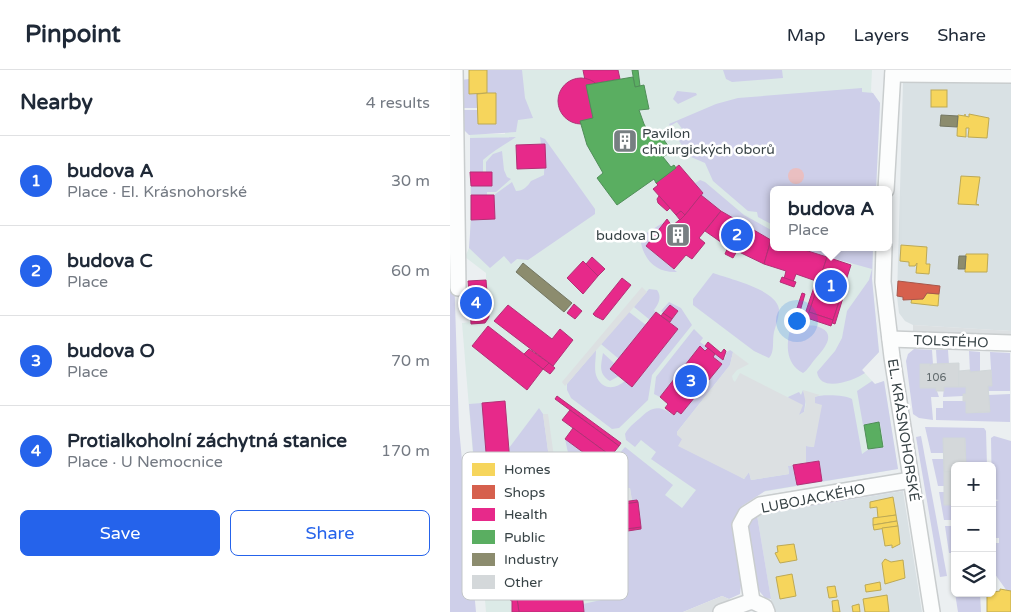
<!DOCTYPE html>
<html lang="en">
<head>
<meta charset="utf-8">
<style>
  body { margin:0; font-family:"Varela Round",sans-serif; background:#f2f2f3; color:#1f2937 }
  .controls { position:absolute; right:15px; bottom:15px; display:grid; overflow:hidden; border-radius:8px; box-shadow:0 1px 4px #0004 }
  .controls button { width:45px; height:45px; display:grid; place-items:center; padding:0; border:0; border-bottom:1px solid #e0e1e3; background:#fff; color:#1f2937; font:25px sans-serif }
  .you { position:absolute; left:346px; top:250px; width:18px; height:18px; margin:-12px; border:4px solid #fff; border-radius:50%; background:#1a73e8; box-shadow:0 0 0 8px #1a73e833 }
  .badge { display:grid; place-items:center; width:32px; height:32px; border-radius:50%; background:#2563eb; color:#fff; font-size:16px; font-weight:700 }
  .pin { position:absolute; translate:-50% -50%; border:2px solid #fff; box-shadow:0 1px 5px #0006 }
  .popup { position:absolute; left:320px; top:116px; width:122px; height:65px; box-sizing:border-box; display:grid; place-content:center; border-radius:8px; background:#fff; filter:drop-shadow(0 1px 4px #0005); font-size:16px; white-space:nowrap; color:#747a83 }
  .popup b { font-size:19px; color:#1f2937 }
  .popup::after { content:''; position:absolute; left:50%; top:100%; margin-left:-10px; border:10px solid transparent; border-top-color:#fff }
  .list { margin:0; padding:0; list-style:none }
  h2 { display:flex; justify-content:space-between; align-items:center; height:65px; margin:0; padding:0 20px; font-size:21px }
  h2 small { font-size:16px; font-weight:400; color:#747a83 }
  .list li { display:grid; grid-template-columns:32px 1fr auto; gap:15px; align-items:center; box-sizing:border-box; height:90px; padding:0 20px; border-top:1px solid #e0e1e3 }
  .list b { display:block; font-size:19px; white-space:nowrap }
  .list p { margin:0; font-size:16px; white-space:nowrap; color:#747a83 }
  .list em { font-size:16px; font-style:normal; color:#747a83 }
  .actions { display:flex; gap:10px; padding:15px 20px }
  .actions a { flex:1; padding:11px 0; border:1px solid #2563eb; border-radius:8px; text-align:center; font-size:18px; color:#2563eb }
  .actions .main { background:#2563eb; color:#fff }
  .icon { flex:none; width:28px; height:28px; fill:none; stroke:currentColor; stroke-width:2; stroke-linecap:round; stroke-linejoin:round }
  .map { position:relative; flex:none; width:561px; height:542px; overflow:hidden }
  header { display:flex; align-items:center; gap:30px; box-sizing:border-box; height:70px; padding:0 25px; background:#fff; border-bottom:1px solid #e0e1e3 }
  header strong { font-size:24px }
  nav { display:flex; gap:28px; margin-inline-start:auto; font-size:18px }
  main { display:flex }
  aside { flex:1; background:#fff }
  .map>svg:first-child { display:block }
</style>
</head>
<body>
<header>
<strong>Pinpoint</strong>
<nav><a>Map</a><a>Layers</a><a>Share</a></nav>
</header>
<main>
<aside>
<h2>Nearby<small>4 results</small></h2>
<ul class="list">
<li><span class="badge">1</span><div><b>budova A</b><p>Place · El. Krásnohorské</p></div><em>30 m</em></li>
<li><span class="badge">2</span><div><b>budova C</b><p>Place</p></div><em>60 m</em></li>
<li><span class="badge">3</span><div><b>budova O</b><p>Place</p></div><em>70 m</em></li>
<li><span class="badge">4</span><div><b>Protialkoholní záchytná stanice</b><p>Place · U Nemocnice</p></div><em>170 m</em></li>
</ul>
<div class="actions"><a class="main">Save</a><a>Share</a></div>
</aside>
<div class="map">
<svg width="561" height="542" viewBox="0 0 561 542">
  <rect width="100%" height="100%" fill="#ebeff1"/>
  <g fill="#d9e1e4">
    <path d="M561,11V261L463,255L455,251L449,243L447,226L453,13Z"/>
    <path d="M453,421L472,542H323L307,445Z"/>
  </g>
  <path fill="#dceae7" d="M60,0H422L421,21L430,33L426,120H324V177H423L422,209L429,282L412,300L425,314L434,311L448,399L276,428L212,542H36L12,253L21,252L20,236H14L13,224L19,223L36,210V203L15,187L20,176V64H55Z"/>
  <g fill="#cecfe9">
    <path d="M37,0H72L75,28L83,48L68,50L66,62L19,65L12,58V40H28L37,23Z"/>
    <path d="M273,0H332L333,8L282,12L276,9Z"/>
    <path d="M19,9V24H27L28,38H12L11,10Z"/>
    <path d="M412,18V22L423,23L430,33L426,120H324L323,155L308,147L307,142L298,141L263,111L255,93L241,87L229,71L236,64L227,52L220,56L219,54L266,34L288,28Z"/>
    <path d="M227,21L246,23L247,25L228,34L223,29Z"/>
    <path d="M66,67C54,75 43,81 33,90V102H20V68Z"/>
    <path d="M90,67L95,69L145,139V144L78,190L67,189L61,194L54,186L40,198L19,178L21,149H45L44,125L62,112L66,121C73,121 78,116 81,111L94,105L95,74H91Z"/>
    <path d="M0,78L9,358L26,542H0Z"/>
    <path d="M52,81L54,100L57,107L61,109L46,122H37V125H21V116H42V102H36V92L43,84Z"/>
    <path d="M250,110L255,112L294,145L323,161V170L291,154L251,126L253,123L244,114Z"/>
    <path d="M214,152L196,176L227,202C208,203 195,192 191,173L192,166Z"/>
    <path d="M353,177H423L422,209L429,282L412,300L415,303C403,311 370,323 367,302L385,281L392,268L397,241L419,210L422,199L353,180Z"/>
    <path d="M263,203C279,209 326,219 329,239C329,247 326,255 324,262C322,270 325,282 319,288L304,281L243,235V229Z"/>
    <path d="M199,219L207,220C212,227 209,233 204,240L206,242L200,250L184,237Z"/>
    <path d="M219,232L231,238L242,255L202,305L198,330L169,358L162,359L121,328L117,320V314L146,280C146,288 144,298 146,305C151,320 165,320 175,311L183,316L228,259L220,252L228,241L220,235L213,243L211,241Z"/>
    <path d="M179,242L196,255L169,289L151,274Z"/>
    <path d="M342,253C350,259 360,253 369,257C388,264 373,280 366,288C361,293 359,299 353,303C334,293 336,271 342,253Z"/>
    <path d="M244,259L253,268L250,272L258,278L255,281L250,277L210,327L204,324L206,307Z"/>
    <path d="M464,279L482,280L483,294L480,296V294L470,295L471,318H486L489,327H481L483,350L469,348L463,344L456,291L458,284Z"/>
    <path d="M280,280L283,282L280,295L227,362L232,369L294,409L299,402L301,410L339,404L338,396L343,395L347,414L372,411L369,391L356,393V376L364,377L365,327C371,324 397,325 402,329L412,384L419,379L434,377L430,353L413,355L407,321L422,311L425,314L434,311L448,399L315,421L292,436L284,449L283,461L291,515L290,524L279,529L272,526L233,542H134L133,534L151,530L142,466L191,459L187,430L182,431L180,418L136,423L175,377L223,415L215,425L232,438L246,420L201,389L206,382L191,370L185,377L176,370L175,364C178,358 184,353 189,349C201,337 209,334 223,345L227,341L231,344L272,294L263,287L265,284L273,290L276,286L274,284Z"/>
    <path d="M486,280H498L499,295H487Z"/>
    <path d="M519,281L530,282V302H520Z"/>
    <path d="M540,282L560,283V321H538V316H542Z"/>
    <path d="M153,283L165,294L169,306L160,311C148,304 151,295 153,283Z"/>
    <path d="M494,317H516V324H513V326L493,327Z"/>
    <path d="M353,320L356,328L354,342L349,345L338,327L349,322L351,325Z"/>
    <path d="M560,324V352L486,350V338H493V331H516L517,343L540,342L538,325Z"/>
    <path d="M32,333L39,420L62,418L59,378L89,338L93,344L102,410L28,439L19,334Z"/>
    <path d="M475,357L534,358L536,361L537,396H516L515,368H494V383H481Z"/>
    <path d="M471,366L497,506L490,507L466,367Z"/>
    <path d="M544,366L561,371V521H557L542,500V473H549V468H545L544,432L549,430L542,429L541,368Z"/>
    <path d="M115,369L153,397L134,419L125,415Z"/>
    <path d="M482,389H494V416H488Z"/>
    <path d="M453,418L456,420L307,445L321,529L315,528L305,516L297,459L299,450L307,443Z"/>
    <path d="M489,422H494L495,435H503L504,450H494Z"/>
    <path d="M495,456H504V483H499Z"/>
    <path d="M138,467L147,525L132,528L134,523L128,480L132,479L131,468Z"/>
    <path d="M505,523H530L531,542H508Z"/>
  </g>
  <g fill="#dce0e2">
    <path d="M192,217L197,222L115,316L112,312Z"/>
    <path d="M463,255L561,261V273L463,269Z"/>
    <path d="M283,282L299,294L287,300L282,306L283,310L285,312L290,303L353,335L349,345L354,342L356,334L353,320L370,325L365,327V333L372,335L364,377L356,376V393L338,396L339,404L301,410L299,402L294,409L228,376L232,369L227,365V362L280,295Z"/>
    <path d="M93,344H98L107,409L102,410Z"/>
    <path d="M424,407L430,409L310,430L316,425Z"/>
    <path d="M180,418L182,431L149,435L140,423Z"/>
    <path d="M272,526L279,529L282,538L271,542H233Z"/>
  </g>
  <circle fill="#eabfc1" cx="346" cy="106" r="8"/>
  <g fill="#f6d55c" stroke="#bda955">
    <path d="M19,0H37V23L19,24Z"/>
    <rect x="481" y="20" width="16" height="17"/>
    <path d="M37,23H46V54H28L27,24Z"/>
    <path d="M515,44V46L519,47V44L539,48L537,68L518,67L519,58H516V67L507,66L508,45L515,46Z"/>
    <path d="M511,106L530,107L526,134L529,135L508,134Z"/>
    <path d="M451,175L477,177L476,194H480L479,204L466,203L467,193L465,196H459V192L450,191Z"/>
    <path d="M516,184H538L537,202H515Z"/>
    <path d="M477,223L489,224L488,236L461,233L462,227L473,229Z"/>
    <path d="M443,427L446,445L428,448L427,437L420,438V432Z"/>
    <path d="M446,445L447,451L423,455V448Z"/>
    <path d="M447,451L448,456L424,460L423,455Z"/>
    <path d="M448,456L450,474L442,478V475L435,476L432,458Z"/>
    <path d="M344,474L347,490L330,493L325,483L328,482L327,476Z"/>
    <path d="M435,489L441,492L453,490L455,508L435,514L432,493Z"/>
    <path d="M342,504L346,526L330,529L326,507Z"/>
    <path d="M430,512L431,520L416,522L415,515Z"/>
    <path d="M385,516L387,527L379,528L377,517Z"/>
    <path d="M550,519L561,521V542H537V523L550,521Z"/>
    <path d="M437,525L439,542H415L413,529Z"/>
    <path d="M388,530L390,542H383L382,531Z"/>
    <path d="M409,534L410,542H403L402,536Z"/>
  </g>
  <path fill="#d6604d" stroke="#a7574b" d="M448,211L490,216L489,224L477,223L473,229L453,230V227L447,226Z"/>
  <g fill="#e7298a" stroke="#b23176">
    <path d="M133,0H168L170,9L136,15Z"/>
    <circle cx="131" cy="31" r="23"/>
    <path d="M95,74L96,98L67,99L66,75Z"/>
    <path d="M229,95L253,123L235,145L231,141L226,145L203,119L208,115L206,113Z"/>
    <path d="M20,102H42V116H21Z"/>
    <path d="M21,125H44L45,149L21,150Z"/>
    <path d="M251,125L271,141L249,168L255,173L242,189L236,185L224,199L196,176L217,149L222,156L235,145Z"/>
    <path d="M209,126L220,138L217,141L208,133L207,129Z"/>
    <path d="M231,141L235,145L230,150L226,145Z"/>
    <path d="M271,141L321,170L314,194L287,181L283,188L275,184L278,177L255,161Z"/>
    <path d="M321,170H324V177H345L377,187L369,212L346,204L343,212L334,209L336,201L314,194Z"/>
    <path d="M142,187L155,199L148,206L136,194Z"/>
    <path d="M377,187L401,195L383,250L359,242Z"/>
    <path d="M133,191L148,206L133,224L117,208Z"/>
    <path d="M332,207L346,212L344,217L330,212Z"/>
    <path d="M172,208L181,215L153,250L145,246L143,244Z"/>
    <path d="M36,210L39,247L35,253L21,254L20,235L14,236L13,224L19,223L18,211Z"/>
    <path d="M366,211L369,212L358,245L355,244Z"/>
    <path d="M393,220L395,221L385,254L382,253Z"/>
    <path d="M352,223L355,224L349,245L345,244Z"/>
    <path d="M124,234L132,241L125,249L117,243Z"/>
    <path d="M58,235L102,269L110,259L123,270L103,296L44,251Z"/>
    <path d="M220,235L228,241L222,249L213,243Z"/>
    <path d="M206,242L228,259L182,317L160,299Z"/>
    <path d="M359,242L383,250L381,256L357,248Z"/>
    <path d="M213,243L222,249L220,252L211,246Z"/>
    <path d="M38,256L93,299L77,320L22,276Z"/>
    <path d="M258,272L271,283L274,279L276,281L273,290L255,276Z"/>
    <path d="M250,276L255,281L258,278L265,284L263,287L272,294L231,344L227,341L224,345L215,338L218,334L210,327Z"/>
    <path d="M79,279L99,293L93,299L74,284Z"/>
    <path d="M99,293L105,298L100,304L93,299Z"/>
    <path d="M107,326L171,373L169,376L105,329Z"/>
    <path d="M55,331L62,418L39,420L32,333Z"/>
    <path d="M120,340L169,376L161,386L112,350Z"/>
    <path d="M123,358L161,386L153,397L115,369Z"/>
    <path d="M369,391L372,411L347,415L343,395Z"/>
    <path d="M187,430L188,432L141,439L144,463L191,457V459L131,468L126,438Z"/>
    <path d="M188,432L191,457L144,463L141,439Z"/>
    <path d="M126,438L127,441L52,451L51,449Z"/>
    <path d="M127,441L132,479L128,480L134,542H69L66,522H62L52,451Z"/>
    <path d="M51,465H54L60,511L58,512Z"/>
    <path d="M52,477L58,512L60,511L63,530L61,531L58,521Z"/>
    <path d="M62,522H66L69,542H62Z"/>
  </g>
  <g fill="#5aae61" stroke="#508e59">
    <path d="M182,0H188L190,16L185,17Z"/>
    <path d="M183,7L185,17L194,15L199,39L189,40L194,54L201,67L208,62L222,81L213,87L221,97L224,95L226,98L206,113L204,109L167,135L147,108L153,103L137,75L130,51L143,48L136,15Z"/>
    <path d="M429,352L433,377L418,379L414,355Z"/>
  </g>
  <g fill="#8c8c6e" stroke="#737662">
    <path d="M491,45L508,46L507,57L490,56Z"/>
    <path d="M509,186H516L515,199H508Z"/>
    <path d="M73,193L122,233L114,242L66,202Z"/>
  </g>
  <g fill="#d4d8da" stroke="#d1d7d9">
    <path d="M509,293V317H494V321H486V318H470V294H480V296L482,294Z"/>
    <path d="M520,300V302L541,300L542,316H538L540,342L516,343V331H513V324H516V317H509V301Z"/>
    <path d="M493,368H515L516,396H505V402H494Z"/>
    <rect x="494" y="402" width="11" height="33"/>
  </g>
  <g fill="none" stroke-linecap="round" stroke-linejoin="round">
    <defs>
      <g id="minor">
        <path d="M5,0L8,218"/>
        <path d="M443,4L561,5"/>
        <path d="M436,120L443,0"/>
        <path d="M434,177L433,212L442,287L482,542"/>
        <path d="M440,269L561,273"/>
        <path d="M302,531L290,455L296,444L310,435L461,410"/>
        <path d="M271,542L302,531L315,537L317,542"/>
      </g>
    </defs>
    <use href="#minor" stroke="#c9cdce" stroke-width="18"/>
    <use href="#minor" stroke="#fcfdfd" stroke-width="15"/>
  </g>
  <defs>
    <symbol id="building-square" viewBox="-11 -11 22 22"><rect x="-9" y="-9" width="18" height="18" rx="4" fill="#777f82" stroke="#fff"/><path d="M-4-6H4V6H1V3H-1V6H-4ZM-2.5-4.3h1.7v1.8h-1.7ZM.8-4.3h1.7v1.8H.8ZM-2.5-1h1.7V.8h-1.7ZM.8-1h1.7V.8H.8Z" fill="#fff"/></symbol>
  </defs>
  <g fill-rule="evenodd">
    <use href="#building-square" x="161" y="57" width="28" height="28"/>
    <use href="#building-square" x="214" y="151" width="28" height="28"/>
  </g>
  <g text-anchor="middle" stroke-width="5" stroke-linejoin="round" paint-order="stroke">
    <g font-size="11" fill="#60696c">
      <text x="486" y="311">106</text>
    </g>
    <g font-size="14" fill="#384346" stroke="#fff" text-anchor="start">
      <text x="192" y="68">Pavilon<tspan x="192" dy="16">chirurgických oborů</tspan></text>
      <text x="210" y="170" text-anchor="end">budova D</text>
    </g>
    <g font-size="14" fill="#384346" stroke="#fff">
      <text transform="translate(501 271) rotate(2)" y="5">TOLSTÉHO</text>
      <text transform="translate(454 360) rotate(81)" y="5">EL. KRÁSNOHORSKÉ</text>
      <text transform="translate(363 428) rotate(-11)" y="5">LUBOJACKÉHO</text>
    </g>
  </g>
  <rect x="12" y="382" width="166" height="148" rx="8" fill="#fff" stroke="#c3c7c8" stroke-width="1"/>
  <rect x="22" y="393" width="23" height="13" fill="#f6d55c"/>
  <rect x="22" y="415" width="23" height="14" fill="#d6604d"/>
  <rect x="22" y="438" width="23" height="13" fill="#e7298a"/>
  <rect x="22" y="460" width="23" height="14" fill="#5aae61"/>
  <rect x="22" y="483" width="23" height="13" fill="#8c8c6e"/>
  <rect x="22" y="505" width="23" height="14" fill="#d4d8da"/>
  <g font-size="14" fill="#384346">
    <text x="54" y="404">Homes</text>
    <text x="54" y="427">Shops</text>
    <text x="54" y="449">Health</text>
    <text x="54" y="472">Public</text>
    <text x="54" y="494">Industry</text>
    <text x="54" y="517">Other</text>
  </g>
</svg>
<div class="controls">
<button>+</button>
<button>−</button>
<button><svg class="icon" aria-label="layers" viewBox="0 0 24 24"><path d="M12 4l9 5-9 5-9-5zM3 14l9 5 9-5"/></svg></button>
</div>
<div class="you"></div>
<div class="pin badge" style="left:381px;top:216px">1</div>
<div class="popup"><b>budova A</b>Place</div>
<div class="pin badge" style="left:287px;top:165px">2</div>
<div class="pin badge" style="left:241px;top:311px">3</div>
<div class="pin badge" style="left:26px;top:233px">4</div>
</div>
</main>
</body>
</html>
